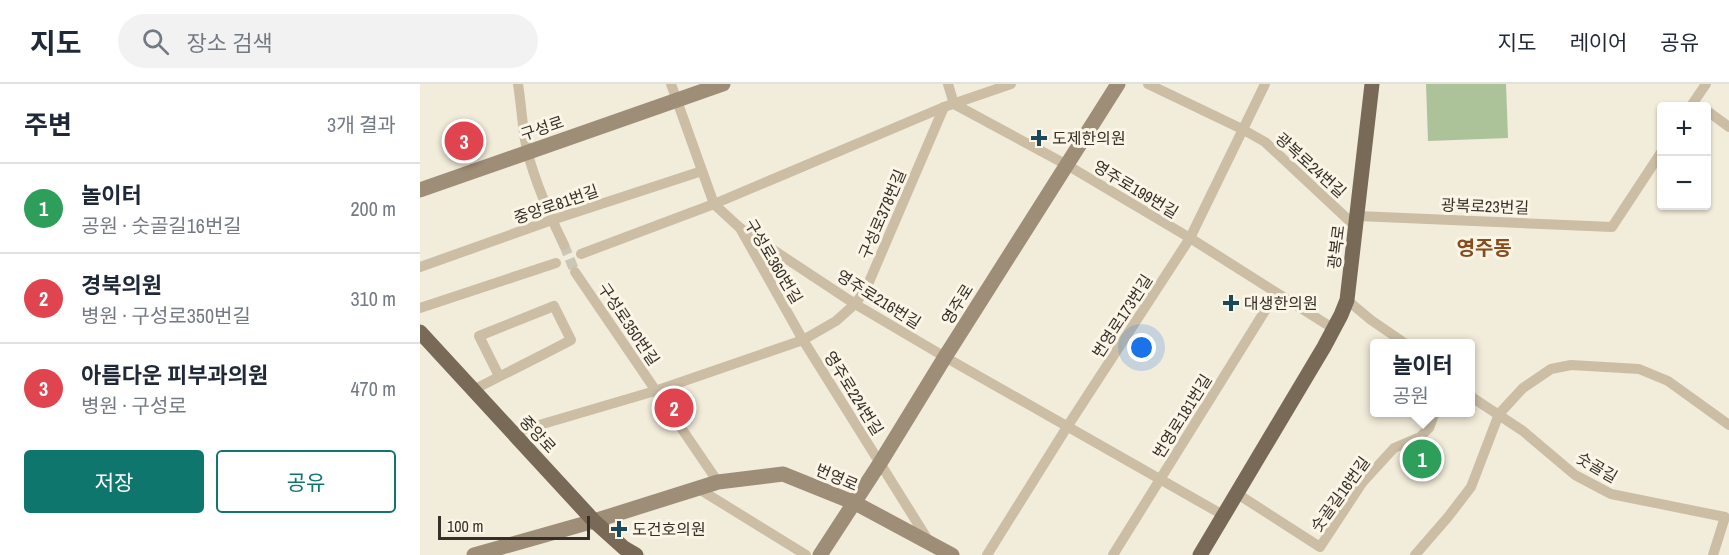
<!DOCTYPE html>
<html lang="ko">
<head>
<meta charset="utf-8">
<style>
  body { margin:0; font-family:"Archivo Narrow","Noto Sans KR",sans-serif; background:#f2f2f3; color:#1f2937 }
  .controls { position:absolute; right:18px; top:18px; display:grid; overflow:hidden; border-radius:6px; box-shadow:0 2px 4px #0004 }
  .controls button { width:54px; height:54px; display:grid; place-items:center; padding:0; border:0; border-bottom:2px solid #e0e1e3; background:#fff; color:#1f2937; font:30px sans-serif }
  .scale { position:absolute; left:18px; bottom:15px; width:152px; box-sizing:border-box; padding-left:6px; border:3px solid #362f27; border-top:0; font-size:16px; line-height:21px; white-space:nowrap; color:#362f27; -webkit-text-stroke:4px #faf5e6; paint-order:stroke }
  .you { position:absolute; left:722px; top:264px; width:21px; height:21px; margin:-15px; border:4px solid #fff; border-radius:50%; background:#1a73e8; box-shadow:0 0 0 9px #1a73e833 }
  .badge { display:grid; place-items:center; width:39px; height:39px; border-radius:50%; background:#0f766e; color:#fff; font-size:20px; font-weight:700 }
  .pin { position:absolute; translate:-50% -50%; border:3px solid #fff; box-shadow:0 2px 6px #0006 }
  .popup { position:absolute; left:950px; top:255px; width:105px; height:78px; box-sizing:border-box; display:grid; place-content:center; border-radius:6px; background:#fff; filter:drop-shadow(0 2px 4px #0005); font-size:20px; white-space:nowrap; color:#747a83 }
  .popup b { font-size:22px; color:#1f2937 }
  .popup::after { content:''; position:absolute; left:50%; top:100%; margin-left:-12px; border:12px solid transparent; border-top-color:#fff }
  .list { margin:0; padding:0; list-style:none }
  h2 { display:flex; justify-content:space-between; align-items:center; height:78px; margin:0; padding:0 24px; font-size:26px }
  h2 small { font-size:20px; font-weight:400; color:#747a83 }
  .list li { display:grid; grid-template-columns:39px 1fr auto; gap:18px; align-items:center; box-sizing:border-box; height:90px; padding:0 24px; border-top:2px solid #e0e1e3 }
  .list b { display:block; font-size:22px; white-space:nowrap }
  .list p { margin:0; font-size:20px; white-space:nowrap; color:#747a83 }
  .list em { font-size:20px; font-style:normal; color:#747a83 }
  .actions { display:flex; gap:12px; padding:18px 24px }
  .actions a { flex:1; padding:14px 0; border:2px solid #0f766e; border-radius:6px; text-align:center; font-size:21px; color:#0f766e }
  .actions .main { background:#0f766e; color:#fff }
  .icon { flex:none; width:33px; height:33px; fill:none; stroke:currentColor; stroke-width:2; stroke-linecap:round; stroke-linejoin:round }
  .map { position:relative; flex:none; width:1309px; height:471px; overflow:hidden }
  header { display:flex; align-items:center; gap:36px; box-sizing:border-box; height:84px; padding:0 30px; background:#fff; border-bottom:2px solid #e0e1e3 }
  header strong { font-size:28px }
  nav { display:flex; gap:33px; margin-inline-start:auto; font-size:21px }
  .search { width:420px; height:54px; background:#f2f2f3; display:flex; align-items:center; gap:15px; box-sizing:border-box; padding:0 21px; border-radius:33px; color:#747a83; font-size:22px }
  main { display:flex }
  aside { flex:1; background:#fff }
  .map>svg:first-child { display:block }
</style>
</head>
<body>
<header>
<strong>지도</strong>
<div class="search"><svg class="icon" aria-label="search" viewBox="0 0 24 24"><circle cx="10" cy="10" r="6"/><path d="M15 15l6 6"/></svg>장소 검색</div>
<nav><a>지도</a><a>레이어</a><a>공유</a></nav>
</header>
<main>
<aside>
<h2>주변<small>3개 결과</small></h2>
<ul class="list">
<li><span class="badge" style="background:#2e9e5b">1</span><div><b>놀이터</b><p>공원 · 숫골길16번길</p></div><em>200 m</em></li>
<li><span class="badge" style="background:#e0444e">2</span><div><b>경북의원</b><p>병원 · 구성로350번길</p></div><em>310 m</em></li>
<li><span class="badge" style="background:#e0444e">3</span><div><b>아름다운 피부과의원</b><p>병원 · 구성로</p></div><em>470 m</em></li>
</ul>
<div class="actions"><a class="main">저장</a><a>공유</a></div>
</aside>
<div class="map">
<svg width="1309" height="471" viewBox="0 0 1309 471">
  <rect width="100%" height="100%" fill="#f2ecda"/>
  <path fill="#acc299" d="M1006,0H1086L1088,54L1008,57Z"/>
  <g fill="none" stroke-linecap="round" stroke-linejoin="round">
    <path stroke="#ccc6b6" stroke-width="10" stroke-dasharray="10 5" stroke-linecap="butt" d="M144,161L155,188"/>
    <g stroke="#cbbea5" stroke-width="10">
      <path d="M98,0C101,19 102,37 105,56C111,90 129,130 144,161"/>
      <path d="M251,0L294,120L320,144L383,256L508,456"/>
      <path d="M528,0L534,20L647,81L770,154L914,245"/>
      <path d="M728,0L822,45L845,58L936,143"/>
      <path d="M1271,22L1286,0"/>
      <path d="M1286,26L1309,43"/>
      <path d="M938,132L1192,143L1242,67"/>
      <path d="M320,144L435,220L525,273L803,431"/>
      <path d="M161,170L294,120L524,23L591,0"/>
      <path d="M0,183L132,136L282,87"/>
      <path d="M155,188L298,398"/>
      <path d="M927,216L951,236L986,260"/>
      <path d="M0,224L136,179"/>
      <path d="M53,306C86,289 119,273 151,256L134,222L59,252L79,292"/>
      <path d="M1050,312L1103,347L1155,391L1191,410L1305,433L1293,471"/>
      <path d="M92,349L235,307L383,256L416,237L435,220L446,205L524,23"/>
      <path d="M279,405L386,471"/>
      <path d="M816,409L900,463L942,399L974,364L1000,353L1009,344L1015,328"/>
      <path d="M567,471L647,343L770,154L845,0"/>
      <path d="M693,471L856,209"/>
      <path d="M995,471L1028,433L1051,403L1079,330L1103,304L1131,285L1151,281L1219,285L1248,297L1309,341"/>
    </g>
    <g stroke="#9e8d77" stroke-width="15">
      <path d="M0,106L303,0"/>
      <path d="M54,471L174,437L298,398L363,390L435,419L532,471"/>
      <path d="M400,471L460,379L525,273L698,0"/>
    </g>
    <g stroke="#796957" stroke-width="15">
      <path d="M0,248L174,437L204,464L216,471"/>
      <path d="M780,471L904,263L921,231L927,216L952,0"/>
    </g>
  </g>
  <g fill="#1b4959" stroke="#faf5e6" stroke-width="2">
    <path d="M616 45h6v6h6v6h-6v6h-6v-6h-6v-6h6z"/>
    <path d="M808 210h6v6h6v6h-6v6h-6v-6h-6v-6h6z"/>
    <path d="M196 436h6v6h6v6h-6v6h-6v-6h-6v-6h6z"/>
  </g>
  <g text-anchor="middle" stroke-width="6" stroke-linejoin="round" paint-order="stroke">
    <g font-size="16" fill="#362f27" stroke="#faf5e6">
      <text transform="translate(122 44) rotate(-19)" y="6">구성로</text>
      <text transform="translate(891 81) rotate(42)" y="6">광복로24번길</text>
      <text transform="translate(716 105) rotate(31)" y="6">영주로199번길</text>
      <text transform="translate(136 120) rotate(-19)" y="6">중앙로81번길</text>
      <text transform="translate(1065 122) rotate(2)" y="6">광복로23번길</text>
      <text transform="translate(462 130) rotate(-67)" y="6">구성로378번길</text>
      <text transform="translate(916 163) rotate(-83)" y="6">광복로</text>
      <text transform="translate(354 177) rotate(59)" y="6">구성로360번길</text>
      <text transform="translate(459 215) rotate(32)" y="6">영주로216번길</text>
      <text transform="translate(537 220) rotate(-58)" y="6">영주로</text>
      <text transform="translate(702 232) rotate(-57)" y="6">번영로173번길</text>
      <text transform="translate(209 240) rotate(56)" y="6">구성로350번길</text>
      <text transform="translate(434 309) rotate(58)" y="6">영주로224번길</text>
      <text transform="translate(762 332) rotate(-58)" y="6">번영로181번길</text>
      <text transform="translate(118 350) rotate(47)" y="6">중앙로</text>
      <text transform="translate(1177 383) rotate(30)" y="6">숫골길</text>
      <text transform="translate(417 393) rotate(23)" y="6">번영로</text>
      <text transform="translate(920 410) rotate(-54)" y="6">숫골길16번길</text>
    </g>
    <g font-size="16" fill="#362f27" stroke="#faf5e6" text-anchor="start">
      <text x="632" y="60">도제한의원</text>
      <text x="824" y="225">대생한의원</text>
      <text x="212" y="451">도건호의원</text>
    </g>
    <g font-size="20" font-weight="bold" fill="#884b1d" stroke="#faf5e6">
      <text x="1064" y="171">영주동</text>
    </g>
  </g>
</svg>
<div class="controls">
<button>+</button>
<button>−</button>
</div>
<div class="scale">100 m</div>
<div class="you"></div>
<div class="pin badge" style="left:1002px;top:375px;background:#2e9e5b">1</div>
<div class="popup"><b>놀이터</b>공원</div>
<div class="pin badge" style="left:254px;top:324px;background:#e0444e">2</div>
<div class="pin badge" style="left:44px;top:57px;background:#e0444e">3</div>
</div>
</main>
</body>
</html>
